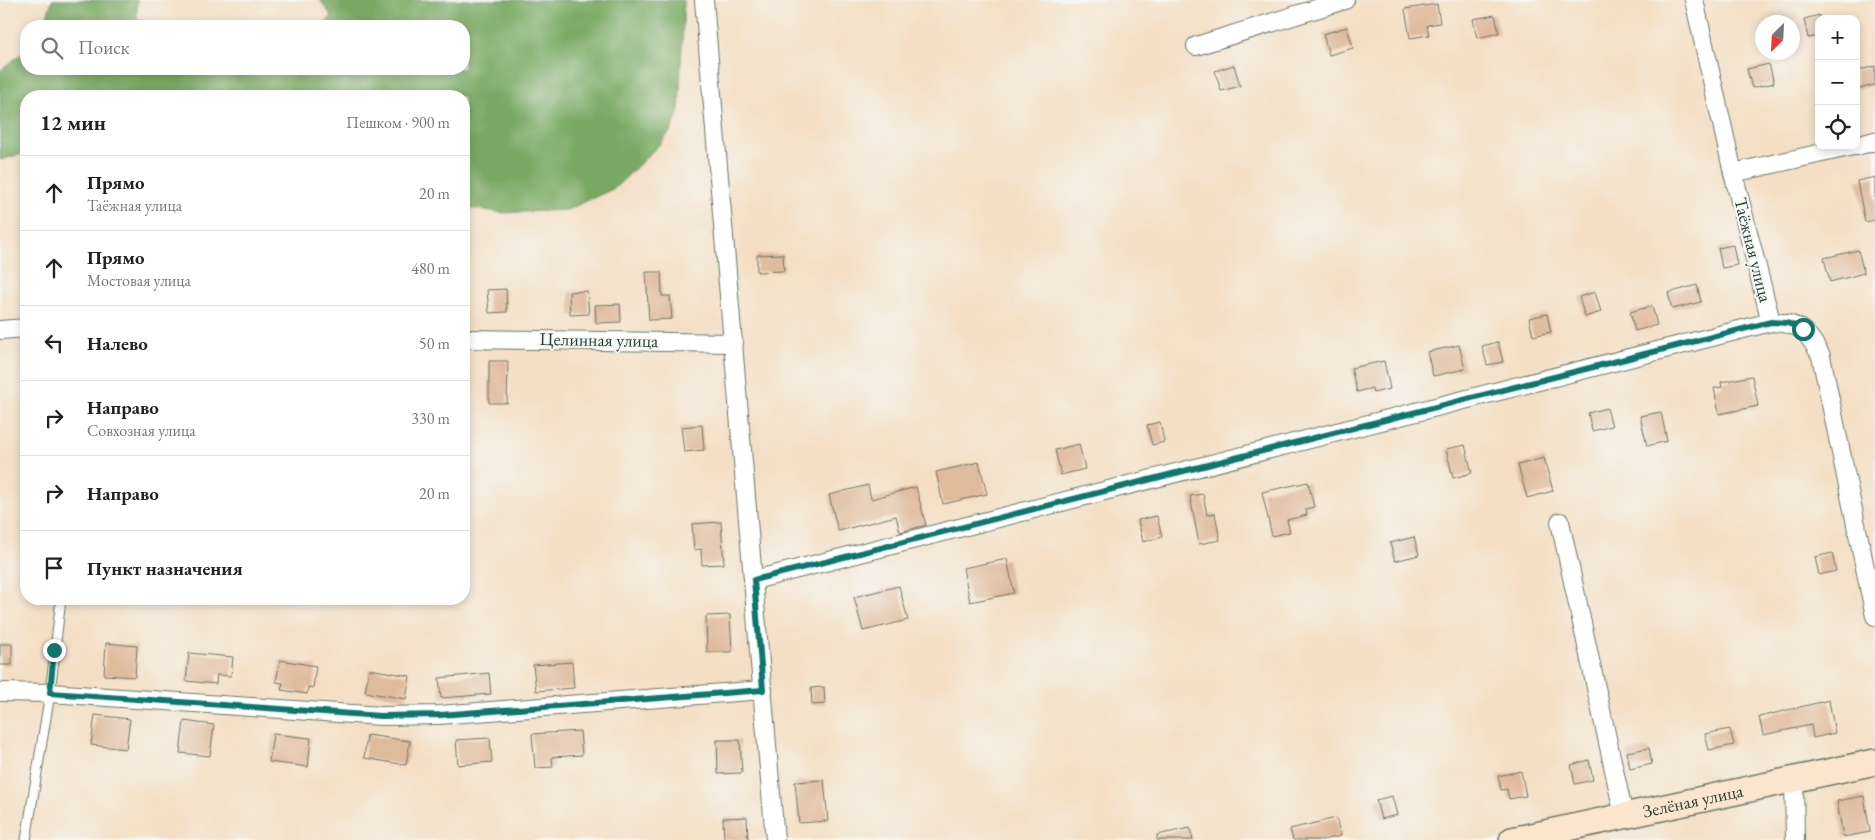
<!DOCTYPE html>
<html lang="ru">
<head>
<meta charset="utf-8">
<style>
  body { margin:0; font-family:"EB Garamond",serif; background:#f6f6f6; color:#222 }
  .controls { position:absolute; right:15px; top:15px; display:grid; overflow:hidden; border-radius:10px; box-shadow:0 2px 8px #0003 }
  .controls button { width:45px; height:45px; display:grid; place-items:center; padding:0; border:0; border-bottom:1px solid #e0e0e0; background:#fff; color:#222; font:25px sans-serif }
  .compass { position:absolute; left:1755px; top:15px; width:45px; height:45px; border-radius:50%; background:#fff; box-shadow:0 2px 8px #0003; rotate:204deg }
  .stop { position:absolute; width:15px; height:15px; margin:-11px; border:4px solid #0f766e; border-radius:50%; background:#fff }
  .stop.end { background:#0f766e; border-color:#fff; box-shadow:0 1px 5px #0008 }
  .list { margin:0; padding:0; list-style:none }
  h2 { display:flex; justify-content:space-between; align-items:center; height:65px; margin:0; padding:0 20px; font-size:21px }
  h2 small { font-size:16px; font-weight:400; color:#767676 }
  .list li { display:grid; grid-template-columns:32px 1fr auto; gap:15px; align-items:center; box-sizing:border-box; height:75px; padding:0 20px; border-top:1px solid #e0e0e0 }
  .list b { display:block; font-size:19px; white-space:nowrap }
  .list p { margin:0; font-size:16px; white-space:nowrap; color:#767676 }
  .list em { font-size:16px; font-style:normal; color:#767676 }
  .icon { flex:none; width:28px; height:28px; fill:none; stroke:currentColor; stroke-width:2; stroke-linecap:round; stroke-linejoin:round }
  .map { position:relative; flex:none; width:1875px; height:840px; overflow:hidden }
  .search { position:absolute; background:#fff; box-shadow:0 2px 8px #0003; left:20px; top:20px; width:450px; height:55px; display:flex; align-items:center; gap:12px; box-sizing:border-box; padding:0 18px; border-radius:20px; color:#767676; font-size:19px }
  .panel { position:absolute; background:#fff; box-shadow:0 2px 8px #0003; left:20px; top:90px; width:450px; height:515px; border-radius:20px }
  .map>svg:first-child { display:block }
</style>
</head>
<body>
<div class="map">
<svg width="1875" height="840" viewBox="0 0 1875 840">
  <rect width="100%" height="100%" fill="#f6f6f2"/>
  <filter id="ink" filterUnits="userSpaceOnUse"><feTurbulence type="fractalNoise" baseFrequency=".02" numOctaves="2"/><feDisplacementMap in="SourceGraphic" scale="10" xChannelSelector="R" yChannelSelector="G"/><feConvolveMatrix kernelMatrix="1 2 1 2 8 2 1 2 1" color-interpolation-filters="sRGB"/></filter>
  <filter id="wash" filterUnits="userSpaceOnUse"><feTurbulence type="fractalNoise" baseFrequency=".0096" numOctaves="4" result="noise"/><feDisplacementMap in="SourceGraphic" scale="20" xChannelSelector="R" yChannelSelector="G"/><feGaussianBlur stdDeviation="1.12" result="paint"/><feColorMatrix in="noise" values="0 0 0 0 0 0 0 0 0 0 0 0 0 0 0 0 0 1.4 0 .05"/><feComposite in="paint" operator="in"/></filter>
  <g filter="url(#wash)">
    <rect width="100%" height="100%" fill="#f4dfc5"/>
    <g fill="#78a862" stroke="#4c724b">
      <path d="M52,0H137V19L154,26H44Z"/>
      <path d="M320,0H684L679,112L672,129L660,144L615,188L567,210L504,213L464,207V96H26V153L0,160V71L26,50V69H464V26H320L332,17Z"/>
    </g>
    <g id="blocks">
      <g fill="#dfba9b">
        <path d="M1437,4L1440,23L1427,25L1429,35L1410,38L1405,9Z"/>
        <path d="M1495,15L1499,33L1477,38L1473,19Z"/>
        <path d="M1819,15V36L1808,38L1804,19Z"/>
        <path d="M1347,27L1353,48L1329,55L1323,34Z"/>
        <path d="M1769,64L1774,83L1752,88L1747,69Z"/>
        <path d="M1234,65L1240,86L1221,91L1215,71Z"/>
        <path d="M1875,66V85L1858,89L1856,71Z"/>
        <path d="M1875,177V220L1865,222L1857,181Z"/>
        <path d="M1733,245L1737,265L1722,268L1718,248Z"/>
        <path d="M1858,250L1864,273L1830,282L1824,258Z"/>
        <path d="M783,254L784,271L757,272V255Z"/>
        <path d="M646,272H661L662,296H670L672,319L649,320Z"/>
        <path d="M1697,285L1701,302L1672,309L1668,293Z"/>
        <path d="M506,289L507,312L489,313L487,290Z"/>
        <path d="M587,291L589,314L570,315L569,292Z"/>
        <path d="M1595,292L1601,312L1585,317L1579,297Z"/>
        <path d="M620,304L621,322L596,323L595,305Z"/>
        <path d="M1652,306L1657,325L1635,331L1630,312Z"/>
        <path d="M1547,314L1551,332L1533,336L1529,318Z"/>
        <path d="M1498,342L1503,362L1487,365L1482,346Z"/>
        <path d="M1459,345L1465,369L1433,376L1427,352Z"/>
        <path d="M489,361H508L507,403H489Z"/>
        <path d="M1384,361L1390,389L1373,393L1372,388L1357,392L1351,368Z"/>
        <path d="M1752,376L1758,406L1719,414L1714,388L1722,387L1721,382Z"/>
        <path d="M1607,408L1612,426L1592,431L1588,413Z"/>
        <path d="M1661,412L1667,441L1647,446L1640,416Z"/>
        <path d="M1160,422L1164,442L1152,445L1147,425Z"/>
        <path d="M702,425L704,450L684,452L681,427Z"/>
        <path d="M1079,444L1085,469L1061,475L1055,450Z"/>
        <path d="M1465,445L1472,473L1453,478L1446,449Z"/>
        <path d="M1544,458L1553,491L1527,498L1518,465Z"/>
        <path d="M979,462L987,494L943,504L936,472Z"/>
        <path d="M1308,482L1314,507L1306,509L1307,515L1287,520L1290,532L1272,536L1262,492Z"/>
        <path d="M868,485L871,499L916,487L926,525L900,532L896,516L838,531L829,495Z"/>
        <path d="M1203,494L1207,515L1215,513L1220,540L1199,544L1190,496Z"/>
        <path d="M1157,516L1162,537L1143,542L1138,520Z"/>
        <path d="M721,522L724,564L702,565L701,549L694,550L692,524Z"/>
        <path d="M1414,537L1419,555L1395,561L1390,543Z"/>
        <path d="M1832,553L1836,571L1819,575L1815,557Z"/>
        <path d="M1007,559L1014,593L970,602L963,568Z"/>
        <path d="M899,586L908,620L863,631L854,597Z"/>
        <path d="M730,615L732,652H707L706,616Z"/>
        <path d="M106,643L137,646L135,677L104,675Z"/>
        <rect x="0" y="644" width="12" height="21"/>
        <path d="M189,653L233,657L231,676L217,675L216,684L186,681Z"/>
        <path d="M280,660L316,666L313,688L308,687L307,694L281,690L283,683L276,682Z"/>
        <path d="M572,662L574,688L536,691L533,665Z"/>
        <path d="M369,669L410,676L406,699L365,692Z"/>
        <path d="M489,673L491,694L441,698L439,678Z"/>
        <path d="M824,687L825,704L812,705L811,688Z"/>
        <path d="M1829,700L1835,733L1813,738L1811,725L1763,735L1759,717Z"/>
        <path d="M95,715L130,719L126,749L91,745Z"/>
        <path d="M184,721L214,725L210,756L180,753Z"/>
        <path d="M1730,729L1734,745L1709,750L1705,734Z"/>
        <path d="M580,731L582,755L552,757L553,767L535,768L532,734Z"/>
        <path d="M273,734L311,738L308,767L269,762Z"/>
        <path d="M367,735L410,741L406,765L364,758Z"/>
        <path d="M490,738L492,762L458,765L456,740Z"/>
        <path d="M717,740H740L742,773L718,774Z"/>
        <path d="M1649,748L1652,764L1630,769L1627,752Z"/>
        <path d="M1589,760L1593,780L1575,784L1571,765Z"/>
        <path d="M1521,771L1526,796L1509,799L1507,789L1501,790L1498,776Z"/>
        <path d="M824,780L828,821L799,823L795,782Z"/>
        <path d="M1392,796L1397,815L1381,819L1376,800Z"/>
        <path d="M1864,796L1870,832L1843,837L1837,801Z"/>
        <path d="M747,817L748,840H724L723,818Z"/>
        <path d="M1336,818L1341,836L1322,840H1293L1290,829Z"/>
        <path d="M1190,828L1193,840H1157V835Z"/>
      </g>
    </g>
  </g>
  <g filter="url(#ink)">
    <use href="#blocks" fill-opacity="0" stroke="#6a7667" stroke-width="1"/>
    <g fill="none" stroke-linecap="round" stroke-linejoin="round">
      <defs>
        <path id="service" d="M26,840L50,693L61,599"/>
        <g id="minor">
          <path d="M704,0L775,840"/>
          <path d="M1694,0L1733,173L1771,322C1801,323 1807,331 1821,356L1875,616"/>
          <path d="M1196,46L1345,0"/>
          <path d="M1856,146L1875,141"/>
          <path d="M1733,173L1853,146"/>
          <path d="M0,330L26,328"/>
          <path d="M464,339L734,343"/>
          <path d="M1560,522L1624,816"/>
          <path d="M754,580L1771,322"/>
          <path d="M0,692L50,693L381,716L439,715L763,690"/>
          <path d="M1794,779L1795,840"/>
        </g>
        <g id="secondary">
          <path id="s1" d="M1512,840L1875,762"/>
        </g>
      </defs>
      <use href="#service" stroke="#6a7667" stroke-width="11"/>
      <use href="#minor" stroke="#6a7667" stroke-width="20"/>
      <use href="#secondary" stroke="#6a7667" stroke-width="28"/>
      <use href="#service" stroke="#fff" stroke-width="9"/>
      <use href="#minor" stroke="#fff" stroke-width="18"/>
      <use href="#secondary" stroke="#fce5cf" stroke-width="25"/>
    </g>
  </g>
  <g fill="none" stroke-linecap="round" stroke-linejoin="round" filter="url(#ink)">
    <path stroke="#0f766e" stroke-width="6" d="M54,650L50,693L381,716L440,715L763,690L754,580L1771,322L1787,323L1803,329"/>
  </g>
  <g text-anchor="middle" stroke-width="4" stroke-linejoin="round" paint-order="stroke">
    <g font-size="18" fill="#1f3d34" stroke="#f6f6f2">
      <text transform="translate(1753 250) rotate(76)" y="6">Таёжная улица</text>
      <text transform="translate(599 340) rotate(1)" y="6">Целинная улица</text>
      <text dy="6" stroke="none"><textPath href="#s1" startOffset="185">Зелёная улица</textPath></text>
    </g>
  </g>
</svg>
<div class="controls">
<button>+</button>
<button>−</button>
<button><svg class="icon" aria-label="locate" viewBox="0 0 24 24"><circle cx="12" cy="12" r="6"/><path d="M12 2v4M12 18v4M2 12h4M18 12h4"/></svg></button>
</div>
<svg class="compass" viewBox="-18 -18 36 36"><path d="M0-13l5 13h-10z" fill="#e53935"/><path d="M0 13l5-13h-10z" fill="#767676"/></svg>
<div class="stop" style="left:1803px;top:329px"></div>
<div class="stop end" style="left:54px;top:650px"></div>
<div class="search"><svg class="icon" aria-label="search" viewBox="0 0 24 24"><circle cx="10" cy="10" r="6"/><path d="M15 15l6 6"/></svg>Поиск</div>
<section class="panel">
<h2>12 мин<small>Пешком · 900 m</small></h2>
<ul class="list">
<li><svg class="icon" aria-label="ahead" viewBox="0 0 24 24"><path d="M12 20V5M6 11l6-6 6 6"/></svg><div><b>Прямо</b><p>Таёжная улица</p></div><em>20 m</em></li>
<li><svg class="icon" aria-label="ahead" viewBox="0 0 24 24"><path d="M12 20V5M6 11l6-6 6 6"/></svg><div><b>Прямо</b><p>Мостовая улица</p></div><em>480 m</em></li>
<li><svg class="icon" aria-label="left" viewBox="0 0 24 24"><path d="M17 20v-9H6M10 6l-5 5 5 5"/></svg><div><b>Налево</b></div><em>50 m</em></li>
<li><svg class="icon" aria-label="right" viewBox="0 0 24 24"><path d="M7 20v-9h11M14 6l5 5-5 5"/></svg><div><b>Направо</b><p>Совхозная улица</p></div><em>330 m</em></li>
<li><svg class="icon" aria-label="right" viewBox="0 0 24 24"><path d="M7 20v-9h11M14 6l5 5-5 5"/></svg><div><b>Направо</b></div><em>20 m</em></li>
<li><svg class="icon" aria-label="arrive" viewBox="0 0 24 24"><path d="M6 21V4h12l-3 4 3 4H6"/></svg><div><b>Пункт назначения</b></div></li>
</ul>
</section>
</div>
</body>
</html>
